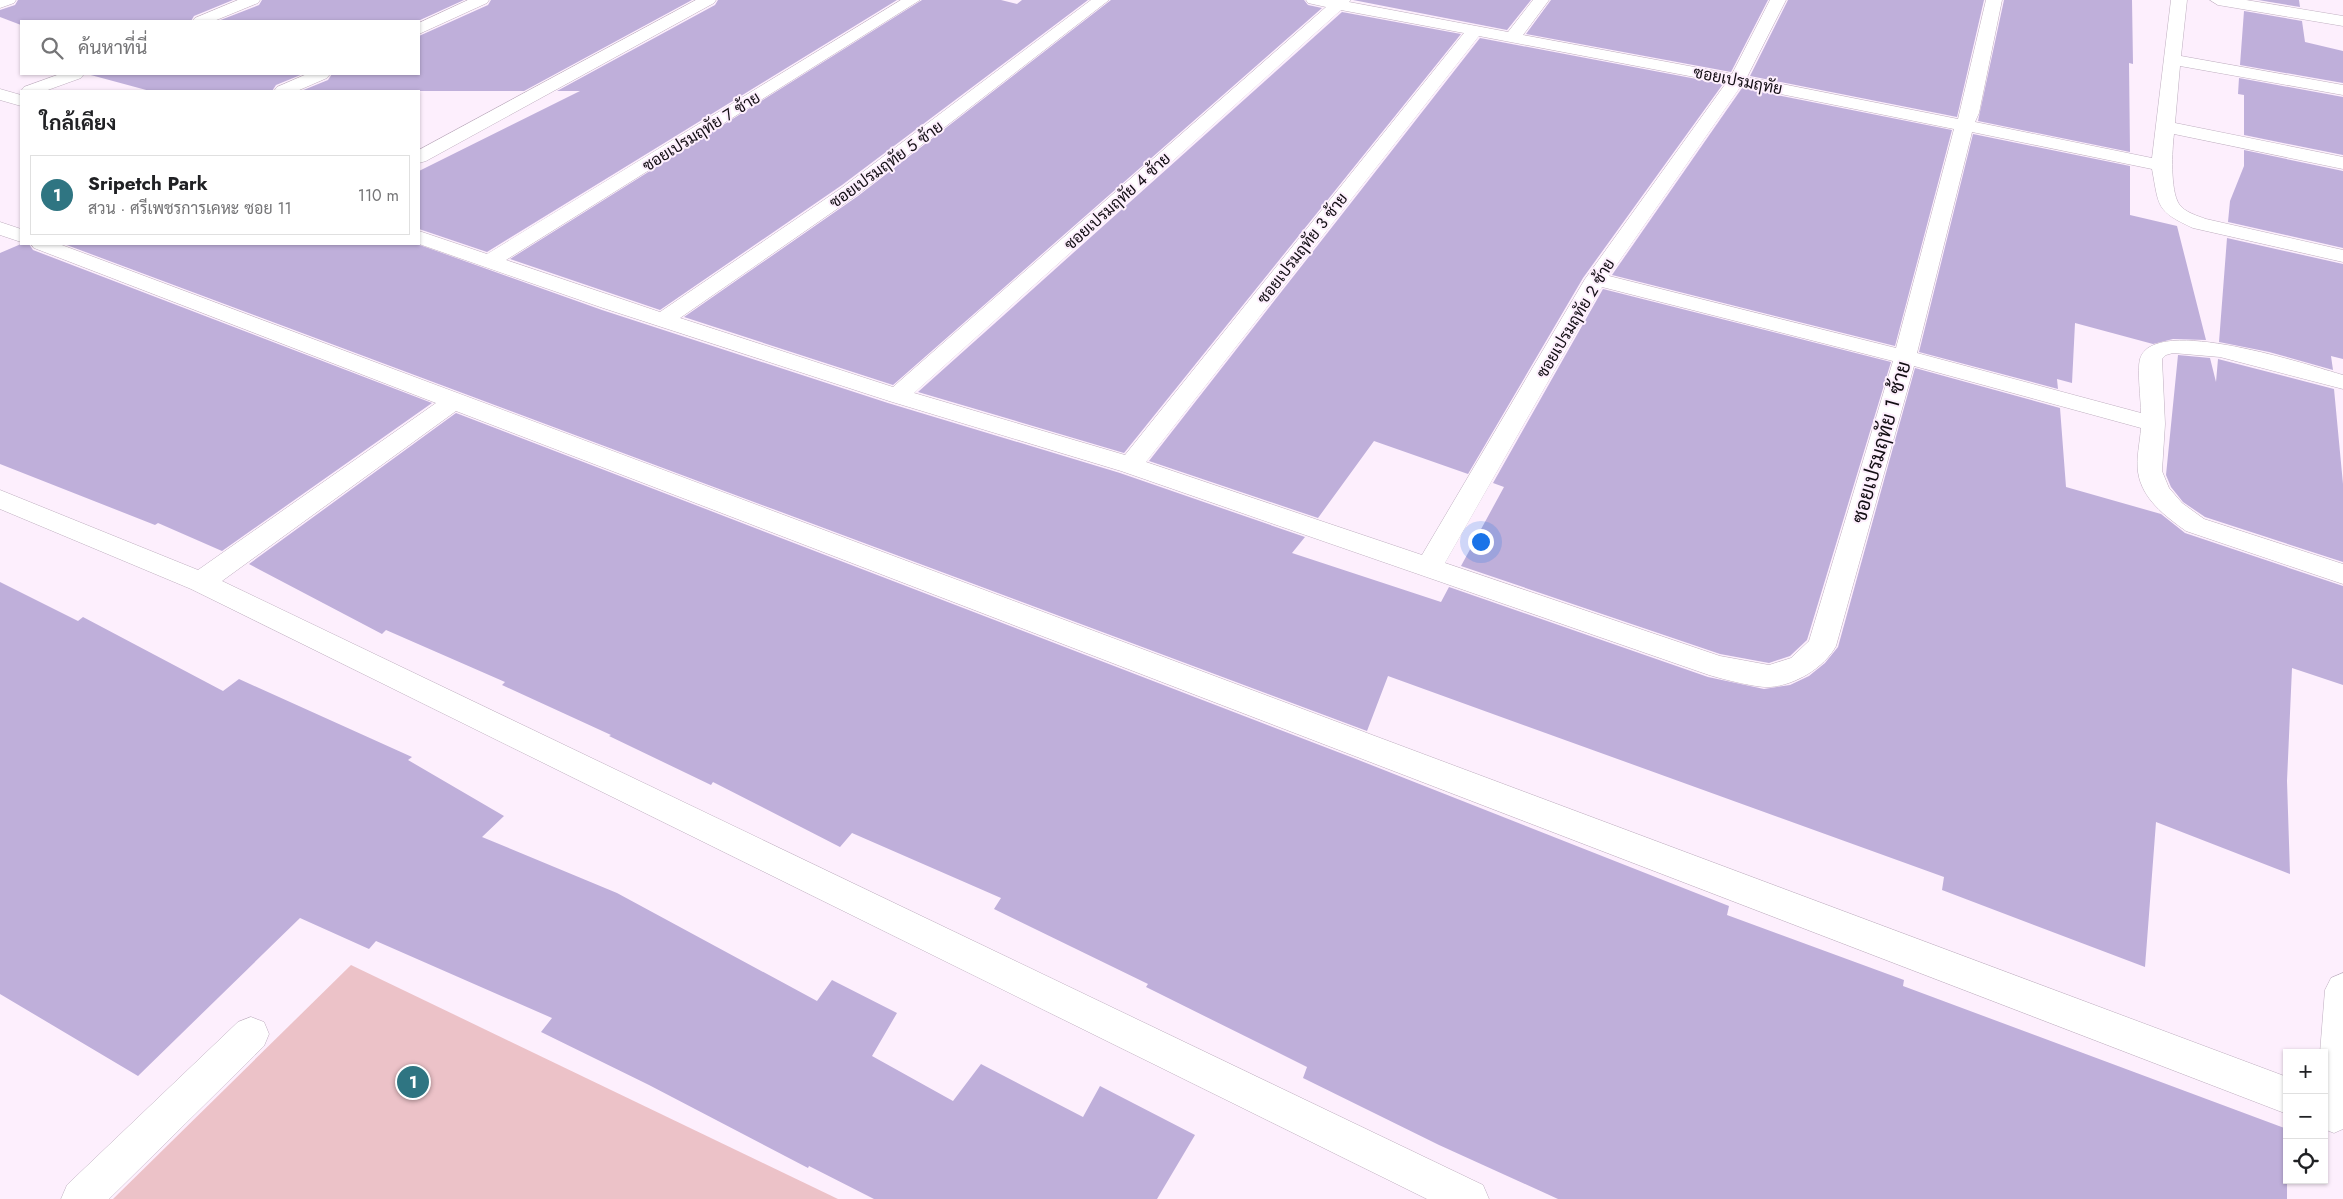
<!DOCTYPE html>
<html lang="th">
<head>
<meta charset="utf-8">
<style>
  body { margin:0; font-family:Jost,Sarabun,sans-serif; background:#f2f2f2; color:#202124 }
  .controls { position:absolute; right:15px; bottom:15px; display:grid; overflow:hidden; border-radius:0px; box-shadow:0 1px 4px #0004 }
  .controls button { width:45px; height:45px; display:grid; place-items:center; padding:0; border:0; border-bottom:1px solid #e0e0e0; background:#fff; color:#202124; font:25px sans-serif }
  .you { position:absolute; left:1480px; top:541px; width:18px; height:18px; margin:-12px; border:4px solid #fff; border-radius:50%; background:#1a73e8; box-shadow:0 0 0 8px #1a73e833 }
  .badge { display:grid; place-items:center; width:32px; height:32px; border-radius:50%; background:#2f7582; color:#fff; font-size:16px; font-weight:700 }
  .pin { position:absolute; translate:-50% -50%; border:2px solid #fff; box-shadow:0 1px 5px #0006 }
  .list { margin:0; padding:0; list-style:none }
  h2 { display:flex; justify-content:space-between; align-items:center; height:65px; margin:0; padding:0 20px; font-size:21px }
  h2 small { font-size:16px; font-weight:400; color:#757577 }
  .list li { display:grid; grid-template-columns:32px 1fr auto; gap:15px; align-items:center; box-sizing:border-box; height:80px; margin:0 10px 10px; padding:0 10px; border:1px solid #e0e0e0; border-radius:0px }
  .list b { display:block; font-size:19px; white-space:nowrap }
  .list p { margin:0; font-size:16px; white-space:nowrap; color:#757577 }
  .list em { font-size:16px; font-style:normal; color:#757577 }
  .icon { flex:none; width:28px; height:28px; fill:none; stroke:currentColor; stroke-width:2; stroke-linecap:round; stroke-linejoin:round }
  .map { position:relative; flex:none; width:2343px; height:1199px; overflow:hidden }
  .search { position:absolute; background:#fff; box-shadow:0 1px 4px #0004; left:20px; top:20px; width:400px; height:55px; display:flex; align-items:center; gap:12px; box-sizing:border-box; padding:0 18px; border-radius:0px; color:#757577; font-size:19px }
  .panel { position:absolute; background:#fff; box-shadow:0 1px 4px #0004; left:20px; top:90px; width:400px; height:155px; border-radius:0px }
  .map>svg:first-child { display:block }
</style>
</head>
<body>
<div class="map">
<svg width="2343" height="1199" viewBox="0 0 2343 1199">
  <rect width="100%" height="100%" fill="#fdeffd"/>
  <path fill="#ecc2c8" d="M351,965L838,1199H113Z"/>
  <g fill="#bfafda">
    <path d="M18,0H233L194,16L191,21H21V25L0,17V10L15,5Z"/>
    <path d="M262,0H464L418,21H218L259,5Z"/>
    <path d="M491,0H692L524,91H301L328,80L332,74H419V36L488,5Z"/>
    <path d="M718,0H897L487,252L419,229V171L580,91H557L715,5Z"/>
    <path d="M922,0H1001L1017,4L1022,0H1088L842,185L660,310L510,259Z"/>
    <path d="M1111,0H1304L1308,5L1322,8L893,385L684,317L858,196Z"/>
    <path d="M1353,0H1531L1507,30Z"/>
    <path d="M1551,0H1768L1731,72L1526,34Z"/>
    <path d="M1788,0H1984L1957,117L1750,76Z"/>
    <path d="M2004,0H2132L2133,64L2129,63L2130,152L1978,121Z"/>
    <path d="M2258,0H2299L2300,7Z"/>
    <path d="M2244,11L2302,21L2305,42L2343,51V83L2240,65Z"/>
    <path d="M1342,12L1461,34L1124,453L918,392Z"/>
    <path d="M1480,38L1723,84L1583,278L1468,474L1374,441L1318,518L1149,461Z"/>
    <path d="M87,74H303L276,85L272,91H150Z"/>
    <path d="M2239,78L2343,97V155L2244,135V95L2238,94Z"/>
    <path d="M1742,88L1952,130L1895,346L1612,275Z"/>
    <path d="M1973,134L2130,166V215L2177,226L2206,340L2173,339L2153,344L2075,323L2072,383L2057,379L2058,389L1919,352Z"/>
    <path d="M2244,150L2343,171V248L2228,222L2230,201L2244,166Z"/>
    <path d="M2227,238L2343,264V359L2331,356L2333,370L2269,352L2219,342Z"/>
    <path d="M21,244H29L33,250L432,403L222,551L158,523L155,525L0,464V253Z"/>
    <path d="M64,244H417L602,310L888,403L1120,473L1305,537L1292,553L1441,602L1449,587L1708,677L1764,689L1790,685L1809,676L1825,663L1838,647L1915,368L2060,408L2066,487L2161,514L2185,533L2343,586V685L2292,668L2287,781L2290,874L2156,822L2145,967L1942,890L1944,877L1388,676L1367,731Z"/>
    <path d="M1603,289L1891,362L1807,640L1790,656L1769,663L1720,654L1461,566L1504,487L1493,483Z"/>
    <path d="M2178,355L2210,358L2216,382L2218,359L2334,389L2343,484V562L2205,517L2183,502L2171,487L2166,475Z"/>
    <path d="M456,413L1356,759L1729,906L1727,915L1904,980L1903,986L2287,1129V1199H1558L1439,1145L1303,1078L1307,1067L1146,987L1148,984L994,909L1001,898L852,833L840,847L713,782L711,785L609,736L611,735L502,685L505,682L386,630L382,634L249,564Z"/>
    <path d="M0,582L78,621L83,617L223,691L239,679L412,757L408,760L504,816L482,837L617,893L817,1001L832,980L897,1013L872,1056L953,1101L981,1064L1083,1117L1100,1086L1195,1135L1157,1199H874L809,1166L808,1168L649,1085L541,1032L552,1018L376,941L369,949L300,918L138,1076L0,994Z"/>
  </g>
  <g fill="none" stroke-linecap="round" stroke-linejoin="round">
    <defs>
      <g id="minor">
        <path d="M0,0H16L14,3L0,8Z"/>
        <path d="M238,0H260L258,3L214,21H193L195,18Z"/>
        <path d="M468,0H489L487,3L419,34V23Z"/>
        <path d="M696,0H716L714,3L426,161L419,163V150Z"/>
        <path d="M901,0H920L506,260L660,312L843,187L1091,0H1109L857,195L680,318L893,387L1326,7L1308,3L1306,0H1351L1349,2L1508,32L1533,0H1549L1523,35L1732,74L1770,0H1786L1747,77L1958,119L1986,0H2002L1979,113L1975,122L2152,158L2171,0H2187L2181,56L2343,85V95L2180,66L2175,123L2343,157V169L2174,134C2172,150 2170,190 2179,204C2184,212 2198,216 2206,219L2343,250V262L2193,228C2156,211 2159,207 2152,169L1972,132L1917,353L2141,413C2141,401 2137,370 2140,359C2153,313 2311,366 2343,375V389L2220,357L2173,353L2166,355L2162,359L2165,424L2162,471L2169,488L2182,503L2204,519L2343,564V584L2186,531C2165,516 2142,499 2138,472C2136,459 2140,442 2141,428L1914,366L1836,646C1824,668 1795,685 1770,687C1757,688 1722,679 1709,675L1121,471L889,401L603,308L419,244V231L487,254ZM1341,10L1464,33L1125,455L914,393ZM1479,36L1726,83L1585,279L1422,555L1146,462ZM1741,86L1954,129L1896,348L1609,276ZM1602,287L1893,361L1809,641L1791,658L1769,665L1720,656L1445,563Z"/>
        <path d="M2210,0H2246L2343,16V26L2218,5Z"/>
        <path d="M60,74H84L81,78L45,91H21L24,87Z"/>
        <path d="M307,74H330L327,78L297,91H274L277,87Z"/>
        <path d="M0,89L21,95V106L0,100Z"/>
        <path d="M0,222L21,229V242L0,235Z"/>
        <path d="M31,244H59L2287,1077V1114L456,411L222,581L1483,1185L1489,1199H1427L191,589L0,509V490L198,570L436,403L34,248Z"/>
        <path d="M2343,973V1129L2334,1133L2324,1129V1053H2320L2325,990L2331,978Z"/>
        <path d="M251,1017L264,1022L269,1034L264,1046L109,1199H61L67,1185L238,1022Z"/>
      </g>
    </defs>
    <use href="#minor" stroke="#beaebf" stroke-width="1"/>
    <use href="#minor" fill="#fff" fill-rule="evenodd"/>
  </g>
  <g text-anchor="middle" stroke-width="4" stroke-linejoin="round" paint-order="stroke">
    <g font-size="16" fill="#120d13" stroke="#fdeffd">
      <text transform="translate(1738 80) rotate(11)" y="6">ซอยเปรมฤทัย</text>
      <text transform="translate(701 131) rotate(-32)" y="6">ซอยเปรมฤทัย 7 ซ้าย</text>
      <text transform="translate(886 164) rotate(-36)" y="6">ซอยเปรมฤทัย 5 ซ้าย</text>
      <text transform="translate(1117 201) rotate(-42)" y="6">ซอยเปรมฤทัย 4 ซ้าย</text>
      <text transform="translate(1302 248) rotate(-52)" y="6">ซอยเปรมฤทัย 3 ซ้าย</text>
      <text transform="translate(1575 318) rotate(-59)" y="6">ซอยเปรมฤทัย 2 ซ้าย</text>
    </g>
    <g font-size="20" fill="#120d13" stroke="#fdeffd">
      <text transform="translate(1881 442) rotate(-74)" y="7">ซอยเปรมฤทัย 1 ซ้าย</text>
    </g>
  </g>
</svg>
<div class="controls">
<button>+</button>
<button>−</button>
<button><svg class="icon" aria-label="locate" viewBox="0 0 24 24"><circle cx="12" cy="12" r="6"/><path d="M12 2v4M12 18v4M2 12h4M18 12h4"/></svg></button>
</div>
<div class="you"></div>
<div class="pin badge" style="left:413px;top:1082px">1</div>
<div class="search"><svg class="icon" aria-label="search" viewBox="0 0 24 24"><circle cx="10" cy="10" r="6"/><path d="M15 15l6 6"/></svg>ค้นหาที่นี่</div>
<section class="panel">
<h2>ใกล้เคียง<small></small></h2>
<ul class="list">
<li><span class="badge">1</span><div><b>Sripetch Park</b><p>สวน · ศรีเพชรการเคหะ ซอย 11</p></div><em>110 m</em></li>
</ul>
</section>
</div>
</body>
</html>
